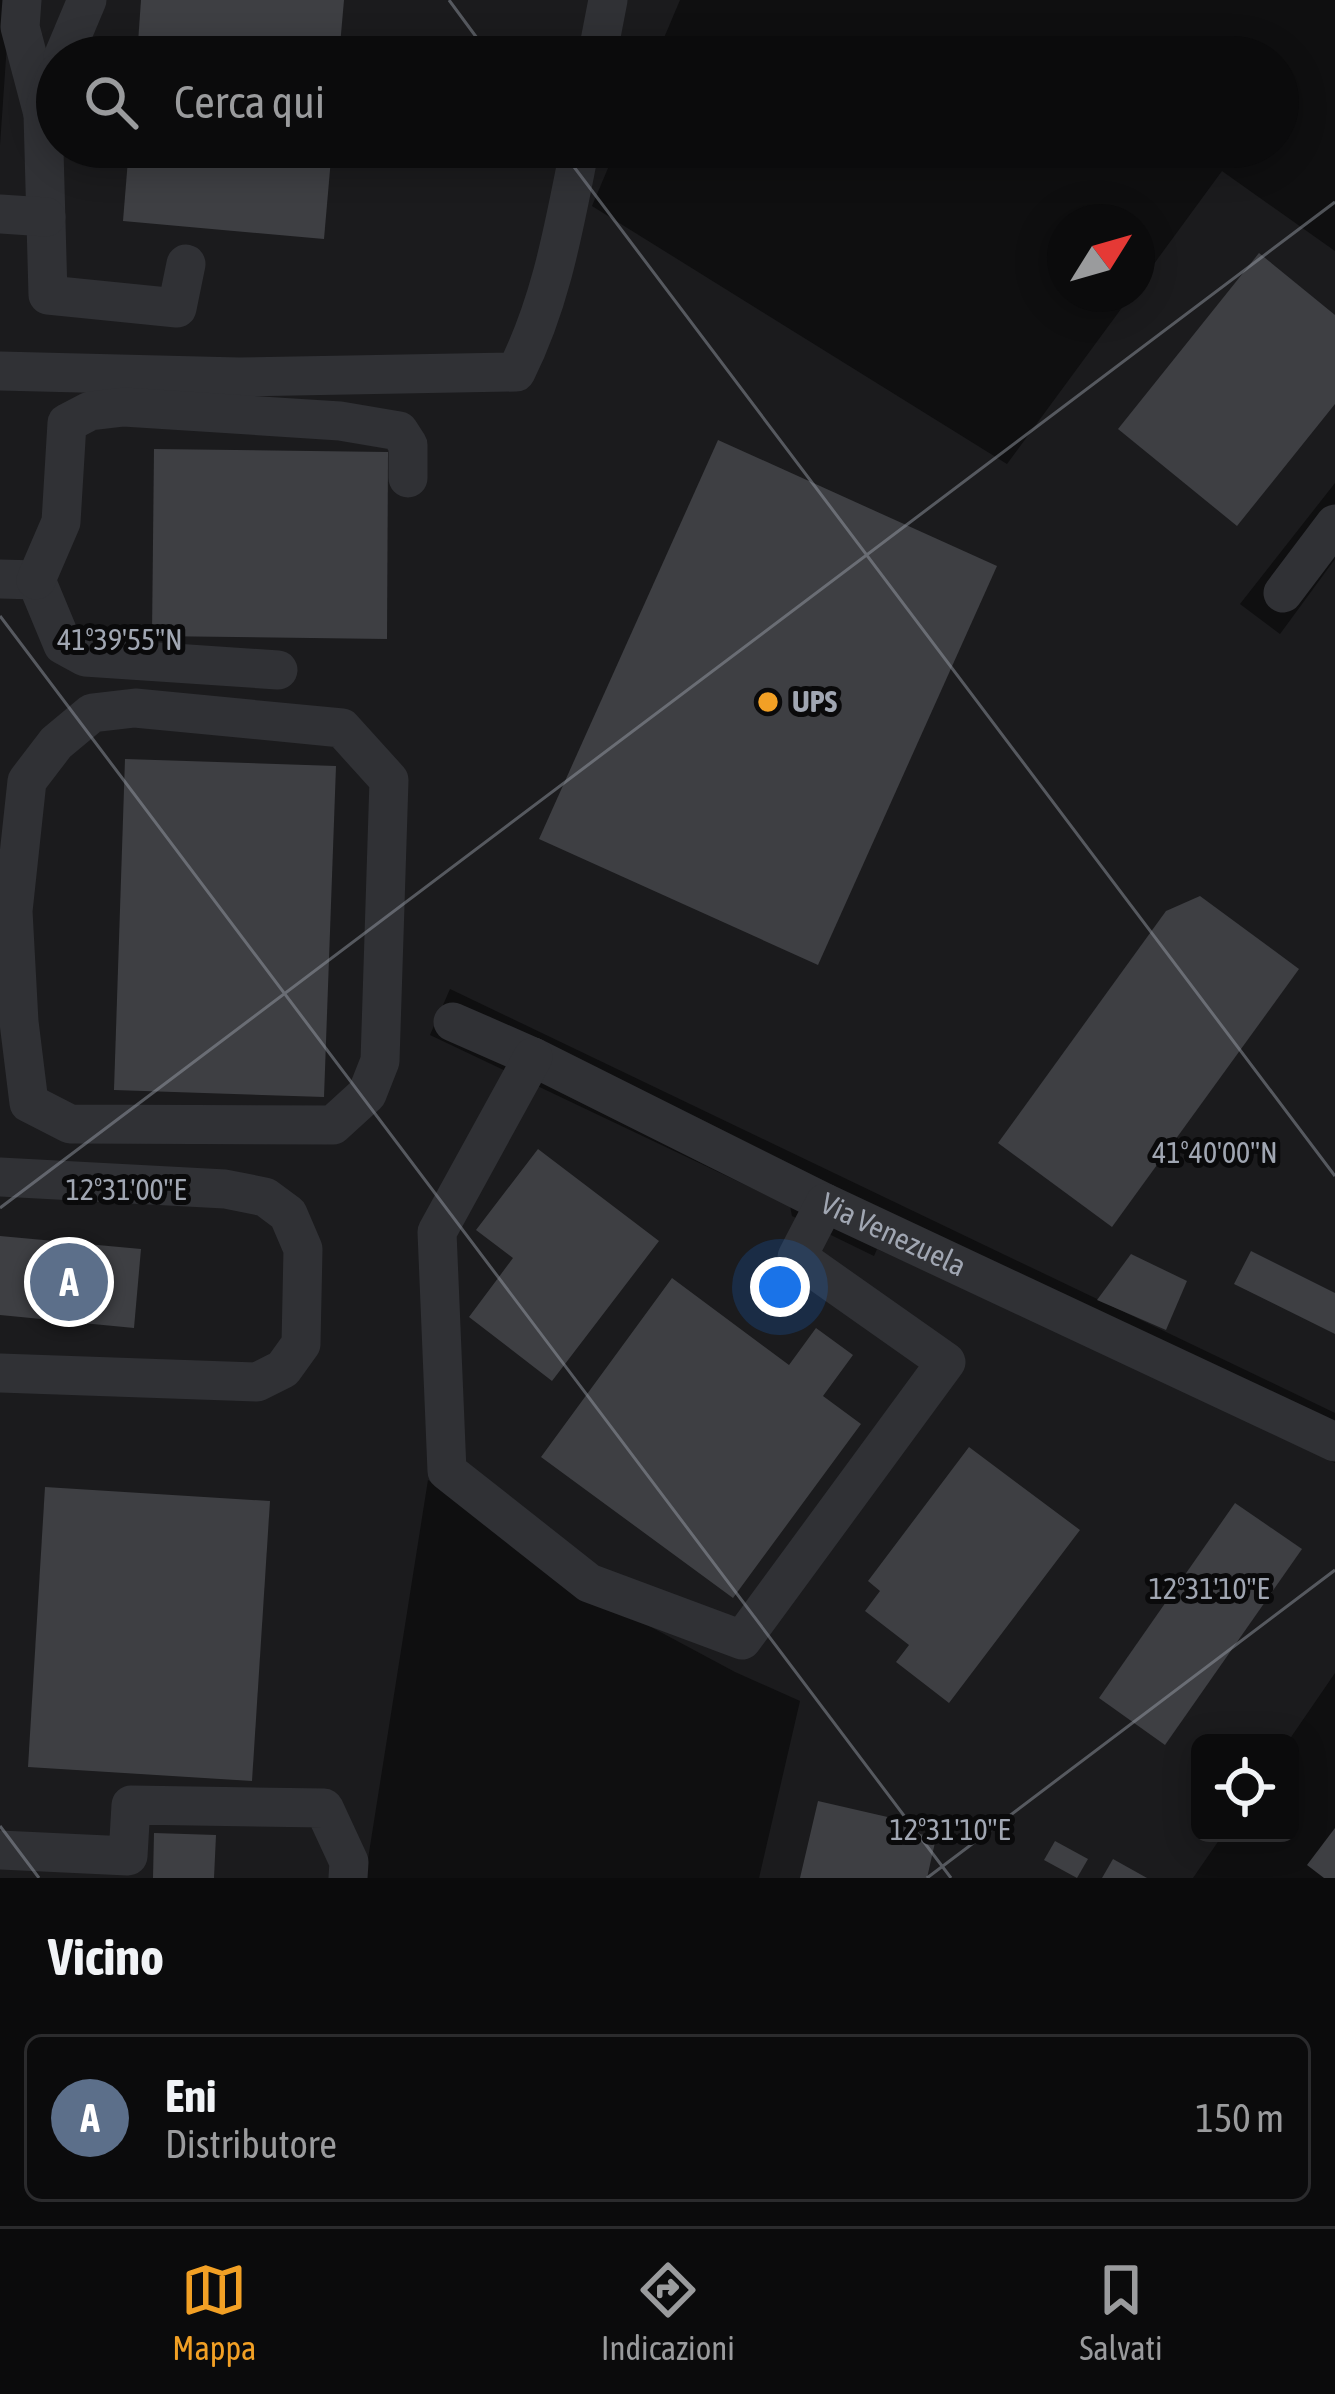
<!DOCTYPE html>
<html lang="it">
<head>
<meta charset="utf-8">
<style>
  body { margin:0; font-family:"Asap Condensed",sans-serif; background:#141415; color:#f1f3f6 }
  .controls { position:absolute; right:36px; bottom:36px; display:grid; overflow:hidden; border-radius:18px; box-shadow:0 6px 30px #0003 }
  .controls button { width:108px; height:108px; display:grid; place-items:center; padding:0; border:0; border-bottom:3px solid #2b2b2d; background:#0b0b0c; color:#f1f3f6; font:60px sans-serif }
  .compass { position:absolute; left:1047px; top:204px; width:108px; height:108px; border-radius:50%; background:#0b0b0c; box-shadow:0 6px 30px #0003; rotate:53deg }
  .you { position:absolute; left:780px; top:1287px; width:42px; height:42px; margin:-30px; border:9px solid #fff; border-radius:50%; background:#1a73e8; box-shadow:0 0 0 18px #1a73e833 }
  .badge { display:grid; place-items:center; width:78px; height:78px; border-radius:50%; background:#f2a025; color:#fff; font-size:39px; font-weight:700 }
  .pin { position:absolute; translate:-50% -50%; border:6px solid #fff; box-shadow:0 3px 12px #0006 }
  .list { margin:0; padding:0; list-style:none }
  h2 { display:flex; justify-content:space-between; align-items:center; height:156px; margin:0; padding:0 48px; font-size:51px }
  h2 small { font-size:39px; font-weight:400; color:#9a9b9d }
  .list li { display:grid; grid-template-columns:78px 1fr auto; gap:36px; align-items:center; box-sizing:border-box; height:168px; margin:0 24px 24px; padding:0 24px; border:3px solid #2b2b2d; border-radius:18px }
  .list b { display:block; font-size:45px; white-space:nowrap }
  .list p { margin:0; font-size:39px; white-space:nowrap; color:#9a9b9d }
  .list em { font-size:39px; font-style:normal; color:#9a9b9d }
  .icon { flex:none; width:66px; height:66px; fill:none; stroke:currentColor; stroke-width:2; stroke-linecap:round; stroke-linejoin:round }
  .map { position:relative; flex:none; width:1335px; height:1878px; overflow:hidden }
  .search { position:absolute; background:#0b0b0c; box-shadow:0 6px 30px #0003; left:36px; right:36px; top:36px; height:132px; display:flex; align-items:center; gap:30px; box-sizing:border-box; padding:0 42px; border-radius:66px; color:#9a9b9d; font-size:45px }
  .sheet { height:348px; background:#0b0b0c }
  nav { display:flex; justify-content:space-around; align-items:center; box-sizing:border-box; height:168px; border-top:3px solid #2b2b2d; background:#0b0b0c; font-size:33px; color:#9a9b9d }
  nav a { display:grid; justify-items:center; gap:6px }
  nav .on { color:#f2a025 }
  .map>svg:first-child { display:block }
</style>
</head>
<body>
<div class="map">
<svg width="1335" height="1878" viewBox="0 0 1335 1878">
  <rect width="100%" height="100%" fill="#0f0f10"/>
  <path fill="#1b1b1d" d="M10,0H680L656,57H57V147H617L592,206L1007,464L1132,294H1137V287L1222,171L1335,251V483L1240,604L1280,634L1335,559V1413L450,989L430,1035L790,1206L792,1216L874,1256L877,1249L1011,1309L1335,1463V1673L1287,1743H1200V1833H1224L1193,1878H759L800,1701L735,1672L595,1597L428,1480L365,1878H0V145Z"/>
  <g fill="#3e3f43">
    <path d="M141,0H344L339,57H137Z"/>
    <path d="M129,147H332L324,239L123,221Z"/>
    <path d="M1259,253L1335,315V404L1237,526L1118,429Z"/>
    <path d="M718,440L997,566L818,965L539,839Z"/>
    <path d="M154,449L388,452L387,639L152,636Z"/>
    <path d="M125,759L336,766L324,1097L114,1090Z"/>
    <path d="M1200,896L1299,969L1112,1227L998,1143L1166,911Z"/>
    <path d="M538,1149L659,1241L552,1381L469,1317L513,1258L476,1230Z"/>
    <path d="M0,1236L141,1249L134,1328L0,1315Z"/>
    <path d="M1251,1251L1335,1293V1334L1234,1284Z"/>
    <path d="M1131,1254L1187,1281L1166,1330L1097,1300Z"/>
    <path d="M672,1278L789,1365L816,1328L853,1355L823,1396L861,1424L733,1598L541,1457Z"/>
    <path d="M969,1447L1080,1530L949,1703L896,1662L909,1645L865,1611L880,1591L868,1581Z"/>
    <path d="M45,1487L270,1501L252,1781L28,1767Z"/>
    <path d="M1235,1503L1302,1549L1165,1745L1099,1698Z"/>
    <path d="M818,1801L918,1824L916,1833L936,1838L927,1878H800Z"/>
    <path d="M1335,1828V1878H1324L1307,1865Z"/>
    <path d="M154,1833L216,1835L214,1878H153Z"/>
    <path d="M1055,1841L1088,1859L1077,1878L1044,1860Z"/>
    <path d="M1113,1859L1147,1878H1102Z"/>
  </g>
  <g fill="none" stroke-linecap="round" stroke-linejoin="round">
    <g stroke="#303135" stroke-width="39">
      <path d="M22,0L20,27L43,114"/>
      <path d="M63,57L87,0"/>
      <path d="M597,57L608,0"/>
      <path d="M57,74L43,114L48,295L177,308L186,264"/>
      <path d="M0,214L46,217"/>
      <path d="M0,371L239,377L516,372C552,300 564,226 580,147"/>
      <path d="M0,579L36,580L63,645L85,657L278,670"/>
      <path d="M36,580L61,522L67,423L90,411L124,407L340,421L399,431L408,445V478"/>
      <path d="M1283,593L1335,524"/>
      <path d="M135,708L342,728L389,780L380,1061L367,1094L333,1125L70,1124L29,1103L19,1022L13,911L27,781L56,743L92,713Z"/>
      <path id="s1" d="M453,1022L533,1057L825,1203L1335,1442"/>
      <path d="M533,1057L437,1232L447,1471L589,1583L742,1640L946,1362L797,1257L825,1203"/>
      <path d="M0,1177L225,1189L265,1197L288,1214L303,1249L301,1344L283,1369L257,1382L0,1373"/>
      <path d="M0,1850L128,1856L131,1805L324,1808L349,1862L348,1878"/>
    </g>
  </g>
  <path fill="none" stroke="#a0a6b2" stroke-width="3" stroke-opacity="0.45" d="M449,0L491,57M559,147L1335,1176M0,616L951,1878M0,1208L1335,202M0,1826L39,1878M927,1878L1335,1570"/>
  <circle fill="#f2a025" stroke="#0a0a0b" stroke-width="4.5" cx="768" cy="702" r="12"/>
  <g text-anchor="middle" stroke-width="10" stroke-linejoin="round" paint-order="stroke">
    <g font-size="30" font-weight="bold" fill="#a0a6b2" stroke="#0a0a0b" text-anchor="start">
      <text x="792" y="712">UPS</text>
    </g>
    <g font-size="30" fill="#a0a6b2" stroke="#0a0a0b">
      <text dy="10" stroke="none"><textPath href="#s1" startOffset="489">Via Venezuela</textPath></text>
    </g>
  </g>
  <g font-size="30" text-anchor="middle" fill="#a0a6b2" stroke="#0a0a0b" stroke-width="10" stroke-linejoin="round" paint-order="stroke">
    <text x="120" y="650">41°39'55"N</text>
    <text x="1215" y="1163">41°40'00"N</text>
    <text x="126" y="1200">12°31'00"E</text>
    <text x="1209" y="1599">12°31'10"E</text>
    <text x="950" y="1840">12°31'10"E</text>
  </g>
</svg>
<div class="controls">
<button><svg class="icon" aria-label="locate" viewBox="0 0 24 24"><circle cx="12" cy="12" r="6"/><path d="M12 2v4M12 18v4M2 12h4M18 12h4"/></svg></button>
</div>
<svg class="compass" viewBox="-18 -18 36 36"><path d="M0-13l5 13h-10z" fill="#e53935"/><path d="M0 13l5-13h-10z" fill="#9a9b9d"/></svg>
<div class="you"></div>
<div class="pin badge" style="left:69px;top:1282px;background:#5c6f8a">A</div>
<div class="search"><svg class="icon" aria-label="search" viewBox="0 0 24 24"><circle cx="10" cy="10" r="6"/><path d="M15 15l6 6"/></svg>Cerca qui</div>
</div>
<section class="sheet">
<h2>Vicino<small></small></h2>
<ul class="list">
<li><span class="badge" style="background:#5c6f8a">A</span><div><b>Eni</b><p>Distributore</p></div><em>150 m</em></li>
</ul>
</section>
<nav>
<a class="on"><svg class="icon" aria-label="map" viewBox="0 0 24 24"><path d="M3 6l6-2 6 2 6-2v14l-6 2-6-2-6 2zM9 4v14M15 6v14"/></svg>Mappa</a>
<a><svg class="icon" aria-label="directions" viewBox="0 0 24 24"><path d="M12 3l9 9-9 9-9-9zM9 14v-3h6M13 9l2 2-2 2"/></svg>Indicazioni</a>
<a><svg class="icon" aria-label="saved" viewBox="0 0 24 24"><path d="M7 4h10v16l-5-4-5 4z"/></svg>Salvati</a>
</nav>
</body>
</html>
